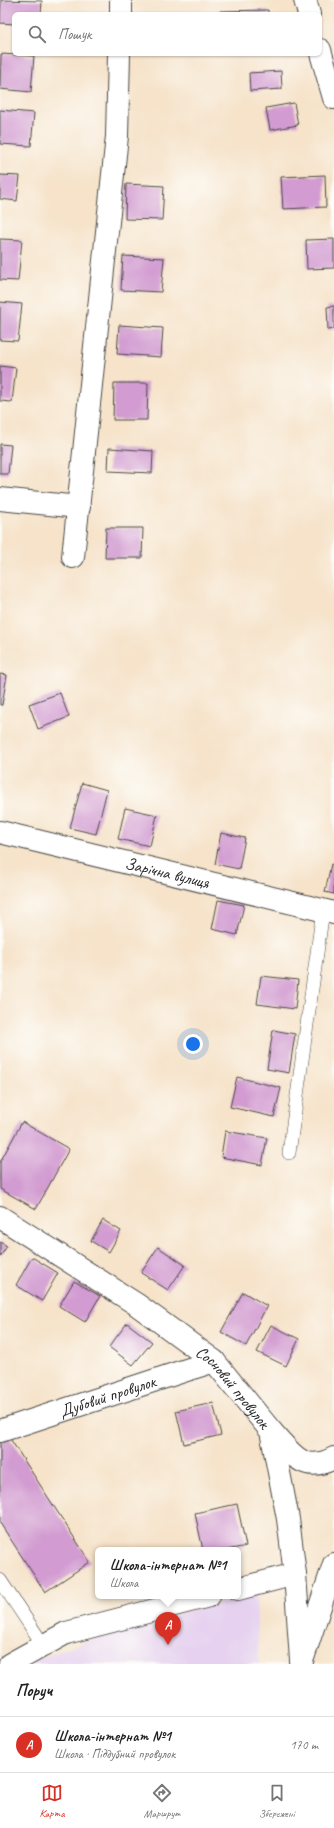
<!DOCTYPE html>
<html lang="uk">
<head>
<meta charset="utf-8">
<style>
  body { margin:0; font-family:Caveat,sans-serif; background:#f2f2f2; color:#222 }
  .you { position:absolute; left:193px; top:1044px; width:14px; height:14px; margin:-10px; border:3px solid #fff; border-radius:50%; background:#1a73e8; box-shadow:0 0 0 6px #1a73e833 }
  .badge { display:grid; place-items:center; width:26px; height:26px; border-radius:50%; background:#d93025; color:#fff; font-size:13px; font-weight:700 }
  .pin { position:absolute; translate:-50% -33px; filter:drop-shadow(0 1px 2px #0008) }
  .pin::after { content:''; position:absolute; top:21px; width:14px; height:12px; background:inherit; clip-path:polygon(0 0,100% 0,50% 100%) }
  .popup { position:absolute; left:95px; top:1547px; width:146px; height:52px; box-sizing:border-box; display:grid; place-content:center; border-radius:6px; background:#fff; filter:drop-shadow(0 1px 3px #0005); font-size:13px; white-space:nowrap; color:#767676 }
  .popup b { font-size:15px; color:#222 }
  .popup::after { content:''; position:absolute; left:50%; top:100%; margin-left:-8px; border:8px solid transparent; border-top-color:#fff }
  .list { margin:0; padding:0; list-style:none }
  h2 { display:flex; justify-content:space-between; align-items:center; height:52px; margin:0; padding:0 16px; font-size:17px }
  h2 small { font-size:13px; font-weight:400; color:#767676 }
  .list li { display:grid; grid-template-columns:26px 1fr auto; gap:12px; align-items:center; box-sizing:border-box; height:56px; padding:0 16px; border-top:1px solid #e0e0e0 }
  .list b { display:block; font-size:15px; white-space:nowrap }
  .list p { margin:0; font-size:13px; white-space:nowrap; color:#767676 }
  .list em { font-size:13px; font-style:normal; color:#767676 }
  .icon { flex:none; width:22px; height:22px; fill:none; stroke:currentColor; stroke-width:2; stroke-linecap:round; stroke-linejoin:round }
  .map { position:relative; flex:none; width:334px; height:1664px; overflow:hidden }
  .search { position:absolute; background:#fff; box-shadow:0 1px 3px #0004; left:12px; right:12px; top:12px; height:44px; display:flex; align-items:center; gap:10px; box-sizing:border-box; padding:0 14px; border-radius:6px; color:#767676; font-size:15px }
  .sheet { height:108px; background:#fff }
  nav { display:flex; justify-content:space-around; align-items:center; box-sizing:border-box; height:56px; border-top:1px solid #e0e0e0; background:#fff; font-size:11px; color:#767676 }
  nav a { display:grid; justify-items:center; gap:2px }
  nav .on { color:#d93025 }
  .map>svg:first-child { display:block }
</style>
</head>
<body>
<div class="map">
<svg width="334" height="1664" viewBox="0 0 334 1664">
  <rect width="100%" height="100%" fill="#fdfcf7"/>
  <filter id="ink" filterUnits="userSpaceOnUse"><feTurbulence type="fractalNoise" baseFrequency=".025" numOctaves="2"/><feDisplacementMap in="SourceGraphic" scale="8" xChannelSelector="R" yChannelSelector="G"/><feConvolveMatrix kernelMatrix="1 2 1 2 8 2 1 2 1" color-interpolation-filters="sRGB"/></filter>
  <filter id="wash" filterUnits="userSpaceOnUse"><feTurbulence type="fractalNoise" baseFrequency=".012" numOctaves="4" result="noise"/><feDisplacementMap in="SourceGraphic" scale="16" xChannelSelector="R" yChannelSelector="G"/><feGaussianBlur stdDeviation="0.9" result="paint"/><feColorMatrix in="noise" values="0 0 0 0 0 0 0 0 0 0 0 0 0 0 0 0 0 1.4 0 .05"/><feComposite in="paint" operator="in"/></filter>
  <g filter="url(#wash)">
    <rect width="100%" height="100%" fill="#f6e3ca"/>
    <path fill="#e6d2f0" d="M256,1594L259,1664H23L133,1625Z"/>
    <g id="blocks">
      <g fill="#d29bd1">
        <path d="M1,0L42,1L41,14H14V24L0,23Z"/>
        <path d="M268,10V14H220V11Z"/>
        <path d="M1,54L34,56L31,92L0,89Z"/>
        <path d="M281,71L282,89L250,91L249,73Z"/>
        <path d="M294,103L298,125L270,130L266,108Z"/>
        <path d="M0,110L34,113L31,146L0,144Z"/>
        <path d="M0,175L20,176L17,201L0,199Z"/>
        <path d="M325,175L326,207L283,209L281,177Z"/>
        <path d="M126,184L164,186L162,220L125,219Z"/>
        <path d="M0,239L22,240L18,281L0,280Z"/>
        <path d="M334,239V268L307,269L306,240Z"/>
        <path d="M123,256L164,258L161,292L121,290Z"/>
        <path d="M0,302L22,304L18,341L0,340Z"/>
        <path d="M334,306V329L328,330L327,307Z"/>
        <path d="M119,325L163,328L161,357L117,354Z"/>
        <path d="M0,366L16,368L12,402L0,401Z"/>
        <path d="M114,383H148L147,420H113Z"/>
        <path d="M0,444L11,445L8,474H0Z"/>
        <path d="M109,448L153,451L152,473L108,471Z"/>
        <path d="M106,528H143L142,558H105Z"/>
        <path d="M0,674L7,675L2,705H0Z"/>
        <path d="M60,693L69,717L38,729L29,704Z"/>
        <path d="M82,783L107,790L96,834L70,828Z"/>
        <path d="M125,808L157,815L150,846L118,839Z"/>
        <path d="M221,833L245,838L239,869L215,864Z"/>
        <path d="M331,864L334,865V894L325,892Z"/>
        <path d="M218,900L244,905L237,935L212,929Z"/>
        <path d="M261,976L298,980L295,1009L257,1004Z"/>
        <path d="M273,1030L295,1034L289,1073L267,1069Z"/>
        <path d="M237,1077L281,1088L274,1117L230,1107Z"/>
        <path d="M22,1122L69,1149L36,1209L0,1189V1162Z"/>
        <path d="M225,1131L267,1138L262,1165L221,1157Z"/>
        <path d="M103,1220L121,1231L109,1252L91,1241Z"/>
        <path d="M0,1242L7,1246L0,1257Z"/>
        <path d="M158,1247L185,1265L168,1290L141,1273Z"/>
        <path d="M32,1257L58,1273L42,1301L16,1285Z"/>
        <path d="M74,1281L100,1296L85,1322L59,1306Z"/>
        <path d="M243,1292L267,1306L246,1346L221,1332Z"/>
        <path d="M127,1323L152,1342L133,1365L109,1347Z"/>
        <path d="M271,1325L299,1339L286,1366L257,1352Z"/>
        <path d="M213,1403L221,1435L184,1444L176,1411Z"/>
        <path d="M9,1437L90,1562L45,1592L0,1523V1443Z"/>
        <path d="M237,1504L246,1546L227,1550H203L195,1513Z"/>
      </g>
    </g>
  </g>
  <g filter="url(#ink)">
    <use href="#blocks" fill-opacity="0" stroke="#494743" stroke-width="1"/>
    <g fill="none" stroke-linecap="round" stroke-linejoin="round">
      <defs>
        <g id="service">
          <path d="M289,1153L323,910"/>
          <path d="M0,1580L44,1646"/>
        </g>
        <g id="minor">
          <path d="M305,0L309,14"/>
          <path d="M121,14V0"/>
          <path d="M320,50L334,98"/>
          <path d="M0,499L79,507"/>
          <path d="M73,557L117,136L119,54"/>
          <path id="s1" d="M0,832L334,913"/>
          <path id="s2" d="M0,1217L136,1304L214,1361L271,1431L288,1519L295,1574L301,1660"/>
          <path id="s3" d="M0,1431L214,1361"/>
          <path d="M271,1431C291,1452 302,1475 334,1458"/>
          <path d="M238,1589L295,1574"/>
          <path d="M10,1664L66,1633L209,1596"/>
        </g>
        <path id="tertiary" d="M301,1664L334,1564"/>
      </defs>
      <use href="#service" stroke="#494743" stroke-width="14"/>
      <use href="#minor" stroke="#494743" stroke-width="24"/>
      <use href="#tertiary" stroke="#494743" stroke-width="24"/>
      <use href="#service" stroke="#fff" stroke-width="13"/>
      <use href="#minor" stroke="#fff" stroke-width="22"/>
      <use href="#tertiary" stroke="#fff" stroke-width="22"/>
    </g>
  </g>
  <g text-anchor="middle" stroke-width="3" stroke-linejoin="round" paint-order="stroke">
    <g font-size="17" fill="#2b2b2b" stroke="#fdfcf7">
      <text dy="6" stroke="none"><textPath href="#s1" startOffset="172">Зарічна вулиця</textPath></text>
      <text dy="6" stroke="none"><textPath href="#s2" startOffset="290">Сосновий провулок</textPath></text>
      <text dy="6" stroke="none"><textPath href="#s3" startOffset="113">Дубовий провулок</textPath></text>
    </g>
  </g>
</svg>
<div class="you"></div>
<div class="pin badge" style="left:168px;top:1645px">A</div>
<div class="popup"><b>Школа-інтернат №1</b>Школа</div>
<div class="search"><svg class="icon" aria-label="search" viewBox="0 0 24 24"><circle cx="10" cy="10" r="6"/><path d="M15 15l6 6"/></svg>Пошук</div>
</div>
<section class="sheet">
<h2>Поруч<small></small></h2>
<ul class="list">
<li><span class="badge">A</span><div><b>Школа-інтернат №1</b><p>Школа · Піддубний провулок</p></div><em>170 m</em></li>
</ul>
</section>
<nav>
<a class="on"><svg class="icon" aria-label="map" viewBox="0 0 24 24"><path d="M3 6l6-2 6 2 6-2v14l-6 2-6-2-6 2zM9 4v14M15 6v14"/></svg>Карта</a>
<a><svg class="icon" aria-label="directions" viewBox="0 0 24 24"><path d="M12 3l9 9-9 9-9-9zM9 14v-3h6M13 9l2 2-2 2"/></svg>Маршрут</a>
<a><svg class="icon" aria-label="saved" viewBox="0 0 24 24"><path d="M7 4h10v16l-5-4-5 4z"/></svg>Збережені</a>
</nav>
</body>
</html>
